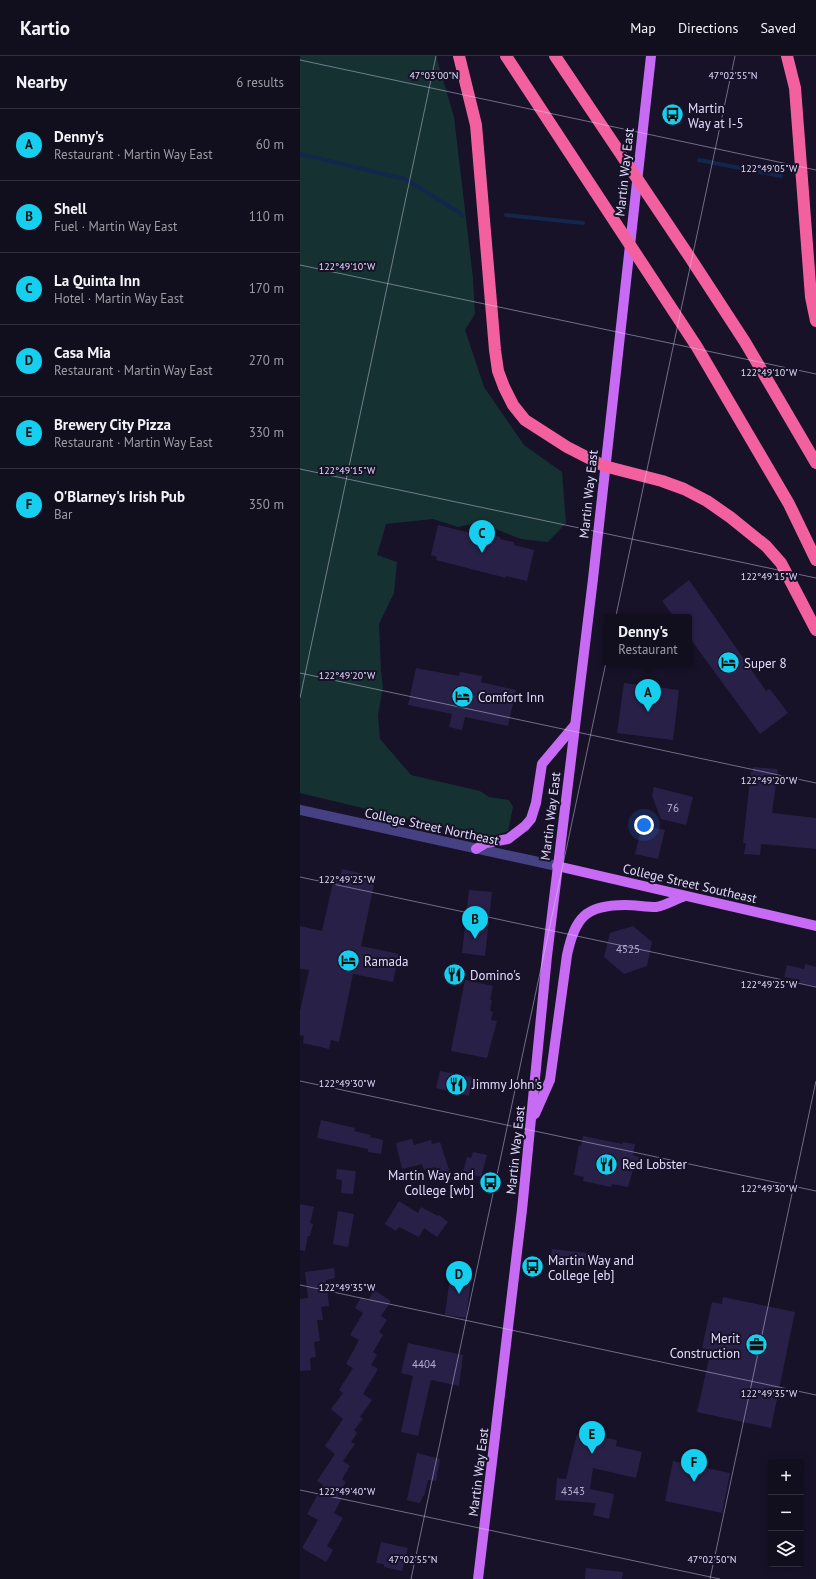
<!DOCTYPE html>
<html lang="en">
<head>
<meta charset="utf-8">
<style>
  body { margin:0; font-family:"PT Sans",sans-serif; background:#1a1727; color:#f1f3f6 }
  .controls { position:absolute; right:12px; bottom:12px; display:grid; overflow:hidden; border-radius:4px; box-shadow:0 2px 10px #0003 }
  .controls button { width:36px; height:36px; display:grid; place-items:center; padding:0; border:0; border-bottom:1px solid #302e3c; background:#110e1e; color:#f1f3f6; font:20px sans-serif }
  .you { position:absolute; left:344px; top:769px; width:14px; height:14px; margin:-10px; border:3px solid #fff; border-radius:50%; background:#1a73e8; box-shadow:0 0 0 6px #1a73e833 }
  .badge { display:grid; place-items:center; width:26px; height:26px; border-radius:50%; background:#16ceed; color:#111; font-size:13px; font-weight:700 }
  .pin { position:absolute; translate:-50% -33px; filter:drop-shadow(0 1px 2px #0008) }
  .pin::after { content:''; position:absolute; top:21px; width:14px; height:12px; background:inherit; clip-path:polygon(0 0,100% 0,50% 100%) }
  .popup { position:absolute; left:304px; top:558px; width:88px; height:52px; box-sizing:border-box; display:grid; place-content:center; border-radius:4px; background:#110e1e; filter:drop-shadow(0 1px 3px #0005); font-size:13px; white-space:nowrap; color:#9c9ca4 }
  .popup b { font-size:15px; color:#f1f3f6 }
  .popup::after { content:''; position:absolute; left:50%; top:100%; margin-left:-8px; border:8px solid transparent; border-top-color:#110e1e }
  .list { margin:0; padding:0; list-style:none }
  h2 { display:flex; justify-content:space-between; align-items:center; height:52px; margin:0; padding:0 16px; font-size:17px }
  h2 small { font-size:13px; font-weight:400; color:#9c9ca4 }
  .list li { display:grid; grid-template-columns:26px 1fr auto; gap:12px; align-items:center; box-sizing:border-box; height:72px; padding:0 16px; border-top:1px solid #302e3c }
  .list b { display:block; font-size:15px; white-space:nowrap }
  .list p { margin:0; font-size:13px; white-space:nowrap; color:#9c9ca4 }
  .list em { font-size:13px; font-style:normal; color:#9c9ca4 }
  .icon { flex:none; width:22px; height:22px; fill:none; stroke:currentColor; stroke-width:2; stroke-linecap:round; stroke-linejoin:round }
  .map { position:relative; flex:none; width:516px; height:1523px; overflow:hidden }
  header { display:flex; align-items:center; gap:24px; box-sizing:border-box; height:56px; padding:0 20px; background:#110e1e; border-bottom:1px solid #302e3c }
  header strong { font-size:19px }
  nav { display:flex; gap:22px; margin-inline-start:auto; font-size:14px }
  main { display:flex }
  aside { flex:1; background:#110e1e }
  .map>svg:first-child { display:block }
</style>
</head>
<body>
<header>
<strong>Kartio</strong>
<nav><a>Map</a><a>Directions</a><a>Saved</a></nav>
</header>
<main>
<aside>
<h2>Nearby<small>6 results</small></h2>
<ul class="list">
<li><span class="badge">A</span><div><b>Denny's</b><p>Restaurant · Martin Way East</p></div><em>60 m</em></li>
<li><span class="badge">B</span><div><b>Shell</b><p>Fuel · Martin Way East</p></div><em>110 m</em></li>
<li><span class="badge">C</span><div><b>La Quinta Inn</b><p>Hotel · Martin Way East</p></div><em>170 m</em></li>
<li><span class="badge">D</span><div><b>Casa Mia</b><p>Restaurant · Martin Way East</p></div><em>270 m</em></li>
<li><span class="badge">E</span><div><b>Brewery City Pizza</b><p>Restaurant · Martin Way East</p></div><em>330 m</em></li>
<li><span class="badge">F</span><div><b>O'Blarney's Irish Pub</b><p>Bar</p></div><em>350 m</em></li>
</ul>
</aside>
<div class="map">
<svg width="516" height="1523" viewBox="0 0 516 1523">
  <rect width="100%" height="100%" fill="#171228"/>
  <path fill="#163131" d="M0,0H136L154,61L173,222L175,258L165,274L184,331L224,389L262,416L266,467L248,486L221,483L193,472L172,468L158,471L133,463L86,468L77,499L97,506L94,537L79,568L81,615L83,631L78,659L80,683L111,719L180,735L189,741L209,744L213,751L208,775L187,782L0,737Z"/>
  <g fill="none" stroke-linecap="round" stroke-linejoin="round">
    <g stroke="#13264b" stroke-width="4">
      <path d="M0,98L105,123L163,159"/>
      <path d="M399,104L481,120"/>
      <path d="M206,159L283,167"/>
    </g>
  </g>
  <g fill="#292047">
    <path d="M138,469L171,477L172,475L200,481V483L214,486V489L234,494L227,525L206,520V522L136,504L137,501L131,499Z"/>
    <path d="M389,524L466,635L470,633L488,657L460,678L389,581V561H374L362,545Z"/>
    <path d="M116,612L159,620L160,616L182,620L181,626L216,634L208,670L165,661L162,674L149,671L152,658L108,649Z"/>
    <path d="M324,627L379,634L373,684L317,677Z"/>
    <path d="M453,711L478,713L472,757L516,762V793L461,788L460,799L444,798L446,787H443L451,715L453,716Z"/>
    <path d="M354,731L393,741L386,769L361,763L352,740Z"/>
    <path d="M342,770L365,774L358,803L335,798Z"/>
    <path d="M42,813L68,819L66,827L74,829L61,890L99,898L93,926L53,918L39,986L31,984L29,993L3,987L4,980L0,979V955L9,914L0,913V870L22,875L34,822L39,823Z"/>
    <path d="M169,834L192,836L185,900L162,897Z"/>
    <path d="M333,870L352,886L347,910L324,918L304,901L310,877Z"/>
    <path d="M505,908L516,911V930L499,927L500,924L484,921L487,909L504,913Z"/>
    <path d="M165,924L193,930L190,944H192L190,955L193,956L191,964L197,965L187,1002L151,995Z"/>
    <path d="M140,1015L172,1021L169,1040L136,1032Z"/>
    <path d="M21,1064L55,1072L54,1075L71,1079L70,1081L83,1084L81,1098L68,1096V1093L17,1082Z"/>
    <path d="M283,1080L322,1088L323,1086L335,1088L333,1099L339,1101L336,1115L333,1114L328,1131L312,1128L311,1131L283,1125L284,1121L274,1119L279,1089L281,1090Z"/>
    <path d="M112,1083L114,1089L131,1084L132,1088L140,1086L152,1123L140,1127L135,1111L124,1114L122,1108L102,1113L96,1087Z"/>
    <path d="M173,1096L187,1099L181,1121L163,1116L167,1101L171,1102Z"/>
    <path d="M37,1113L56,1115L53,1138L41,1137L42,1124L36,1123Z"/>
    <path d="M99,1145L118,1157L121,1151L138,1160L139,1159L148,1166L137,1181L124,1172L119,1181L99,1171L96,1175L85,1168Z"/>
    <path d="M0,1148L14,1151L10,1167L13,1168L10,1180H8L5,1195L0,1194Z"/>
    <path d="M38,1155L54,1158L48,1191L33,1188Z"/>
    <path d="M252,1193L287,1197L286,1207L273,1206V1208L250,1206Z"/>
    <path d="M34,1212L35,1222L26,1224L29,1250L21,1251L23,1264H17L20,1285L14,1286L16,1301L10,1302L11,1314L0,1315V1243L8,1242L5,1216Z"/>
    <path d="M150,1221L171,1224L166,1262L145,1259Z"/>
    <path d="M74,1234L91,1245L81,1260L87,1264L79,1276L83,1279L73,1296L77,1299L71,1309L78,1313L63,1338L72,1344L60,1361L63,1363L54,1374L57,1377L51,1386L55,1388L43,1405L50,1410L42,1423L46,1426L37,1440L42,1442L34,1457L43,1462L27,1490L33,1494L26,1506L2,1492L18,1464L7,1458L23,1429L17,1425L35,1398L25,1390L43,1363L31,1353L43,1337L39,1334L53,1312L46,1308L59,1284L50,1279L63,1257L55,1252L61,1241L68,1245Z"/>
    <path d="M423,1241L495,1256L471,1372L397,1356L411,1294L402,1292L412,1246L422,1248Z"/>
    <path d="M108,1287L163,1299L159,1330L131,1324L118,1380L101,1376L113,1320L101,1317Z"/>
    <path d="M277,1378L302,1384V1381L317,1384L316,1390L342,1396L336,1422L293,1412L290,1433L314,1438L309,1463L293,1459L296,1447L255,1444L257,1422L266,1423Z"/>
    <path d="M117,1397L140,1403L136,1425L128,1424L124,1440H123L121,1445L119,1447L107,1444Z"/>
    <path d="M373,1405L430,1417L422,1457L365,1445Z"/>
    <path d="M81,1486L108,1492L102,1515L84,1511V1508L76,1507Z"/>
    <path d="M286,1512L323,1516L322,1523H285Z"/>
  </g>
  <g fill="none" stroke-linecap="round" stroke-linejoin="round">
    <path stroke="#464183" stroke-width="10" d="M0,754L257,810"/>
    <g stroke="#c76bf4" stroke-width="10">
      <path d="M176,793L186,787L208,783L225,770L231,763L236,747L242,708L274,670"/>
      <path d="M257,810L516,870"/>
      <path d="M235,1058L250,1024L267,899C275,862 285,849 325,849C335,849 346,851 356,851C365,850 376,843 385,840"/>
      <path d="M178,1523L222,1154L247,900L293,523L351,0"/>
    </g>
    <g stroke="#f360a0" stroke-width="12">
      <path d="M159,0L176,69L195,294L198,315L204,331L213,349L225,364L267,391L304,410L362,425L384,433L407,445L430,461L466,490L481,507L516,574"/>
      <path d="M206,0L397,291L489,448L516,504"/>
      <path d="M255,0L389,200L445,286L516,407"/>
      <path d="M487,0L495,32L511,241L516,265"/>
    </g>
  </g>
  <path fill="none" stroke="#e1dcfc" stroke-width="1" stroke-opacity="0.45" d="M0,4L516,114M0,209L516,318M0,413L516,522M0,617L516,727M0,642L136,0M0,821L516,931M0,1025L516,1135M0,1229L516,1339M0,1434L420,1523M111,1523L435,0M410,1523L516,1025"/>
  <defs>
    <symbol id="bus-disc" viewBox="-11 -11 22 22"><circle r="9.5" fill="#16ceed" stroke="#171228"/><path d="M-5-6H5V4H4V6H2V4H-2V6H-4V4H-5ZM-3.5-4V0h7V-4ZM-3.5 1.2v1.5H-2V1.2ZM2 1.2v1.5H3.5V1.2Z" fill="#111"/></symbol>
    <symbol id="hotel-disc" viewBox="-11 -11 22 22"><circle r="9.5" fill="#16ceed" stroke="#171228"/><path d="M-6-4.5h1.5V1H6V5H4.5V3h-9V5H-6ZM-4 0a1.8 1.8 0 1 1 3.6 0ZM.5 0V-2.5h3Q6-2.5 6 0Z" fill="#111"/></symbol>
    <symbol id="restaurant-disc" viewBox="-11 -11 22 22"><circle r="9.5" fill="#16ceed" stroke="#171228"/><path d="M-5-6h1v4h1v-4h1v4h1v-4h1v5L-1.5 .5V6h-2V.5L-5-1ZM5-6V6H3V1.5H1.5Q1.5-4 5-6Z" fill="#111"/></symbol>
    <symbol id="office-disc" viewBox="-11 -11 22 22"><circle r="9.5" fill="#16ceed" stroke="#171228"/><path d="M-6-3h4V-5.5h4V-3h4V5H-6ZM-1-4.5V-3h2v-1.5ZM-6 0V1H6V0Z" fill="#111"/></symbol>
  </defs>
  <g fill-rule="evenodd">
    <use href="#bus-disc" x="360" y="46" width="25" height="25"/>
    <use href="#hotel-disc" x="416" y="594" width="25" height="25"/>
    <use href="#hotel-disc" x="150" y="628" width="25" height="25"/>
    <use href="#hotel-disc" x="36" y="892" width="25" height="25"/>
    <use href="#restaurant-disc" x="142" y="906" width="25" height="25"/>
    <use href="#restaurant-disc" x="144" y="1016" width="25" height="25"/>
    <use href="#restaurant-disc" x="294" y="1096" width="25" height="25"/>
    <use href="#bus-disc" x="178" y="1114" width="25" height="25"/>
    <use href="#bus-disc" x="220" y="1198" width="25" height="25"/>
    <use href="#office-disc" x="444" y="1276" width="25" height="25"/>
  </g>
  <g text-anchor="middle" stroke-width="4" stroke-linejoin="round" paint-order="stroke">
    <g font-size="11" fill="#b3adcf">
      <text x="373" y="756">76</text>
      <text x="328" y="897">4525</text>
      <text x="124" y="1312">4404</text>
      <text x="273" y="1439">4343</text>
    </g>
    <g font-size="13" fill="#e1dcfc" stroke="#171228" text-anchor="start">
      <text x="388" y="57">Martin<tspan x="388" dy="15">Way at I-5</tspan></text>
      <text x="444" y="612">Super 8</text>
      <text x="178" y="646">Comfort Inn</text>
      <text x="64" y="910">Ramada</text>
      <text x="170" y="924">Domino's</text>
      <text x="172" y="1033">Jimmy John's</text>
      <text x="322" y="1113">Red Lobster</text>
      <text x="174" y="1124" text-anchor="end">Martin Way and<tspan x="174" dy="15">College [wb]</tspan></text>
      <text x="248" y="1209">Martin Way and<tspan x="248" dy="15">College [eb]</tspan></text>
      <text x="440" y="1287" text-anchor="end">Merit<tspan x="440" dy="15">Construction</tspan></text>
    </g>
    <g font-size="13" fill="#e1dcfc" stroke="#171228">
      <text transform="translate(324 116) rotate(-84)" y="5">Martin Way East</text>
      <text transform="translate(288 438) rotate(-84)" y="5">Martin Way East</text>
      <text transform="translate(250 760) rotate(-83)" y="5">Martin Way East</text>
      <text transform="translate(132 770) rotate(12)" y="5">College Street Northeast</text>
      <text transform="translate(390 827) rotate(13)" y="5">College Street Southeast</text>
      <text transform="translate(215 1094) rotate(-84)" y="5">Martin Way East</text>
      <text transform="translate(178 1416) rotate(-83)" y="5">Martin Way East</text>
    </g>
  </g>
  <g font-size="10" text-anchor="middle" fill="#e1dcfc" stroke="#171228" stroke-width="4" stroke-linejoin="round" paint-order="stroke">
    <text x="134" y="23">47°03'00"N</text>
    <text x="433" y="23">47°02'55"N</text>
    <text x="469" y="116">122°49'05"W</text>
    <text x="47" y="214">122°49'10"W</text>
    <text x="469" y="320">122°49'10"W</text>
    <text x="47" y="418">122°49'15"W</text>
    <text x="469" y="524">122°49'15"W</text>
    <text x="47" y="623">122°49'20"W</text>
    <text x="469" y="728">122°49'20"W</text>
    <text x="47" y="827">122°49'25"W</text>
    <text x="469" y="932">122°49'25"W</text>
    <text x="47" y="1031">122°49'30"W</text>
    <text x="469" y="1136">122°49'30"W</text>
    <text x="47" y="1235">122°49'35"W</text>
    <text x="469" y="1341">122°49'35"W</text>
    <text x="47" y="1439">122°49'40"W</text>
    <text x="113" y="1507">47°02'55"N</text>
    <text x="412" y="1507">47°02'50"N</text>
  </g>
</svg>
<div class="controls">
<button>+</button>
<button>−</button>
<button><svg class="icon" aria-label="layers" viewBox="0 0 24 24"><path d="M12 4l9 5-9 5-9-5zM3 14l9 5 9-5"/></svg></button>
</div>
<div class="you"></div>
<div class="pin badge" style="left:348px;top:656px">A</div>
<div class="popup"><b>Denny's</b>Restaurant</div>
<div class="pin badge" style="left:175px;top:883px">B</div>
<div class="pin badge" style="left:182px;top:497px">C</div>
<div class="pin badge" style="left:159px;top:1238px">D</div>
<div class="pin badge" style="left:292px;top:1398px">E</div>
<div class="pin badge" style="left:394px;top:1426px">F</div>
</div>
</main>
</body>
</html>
